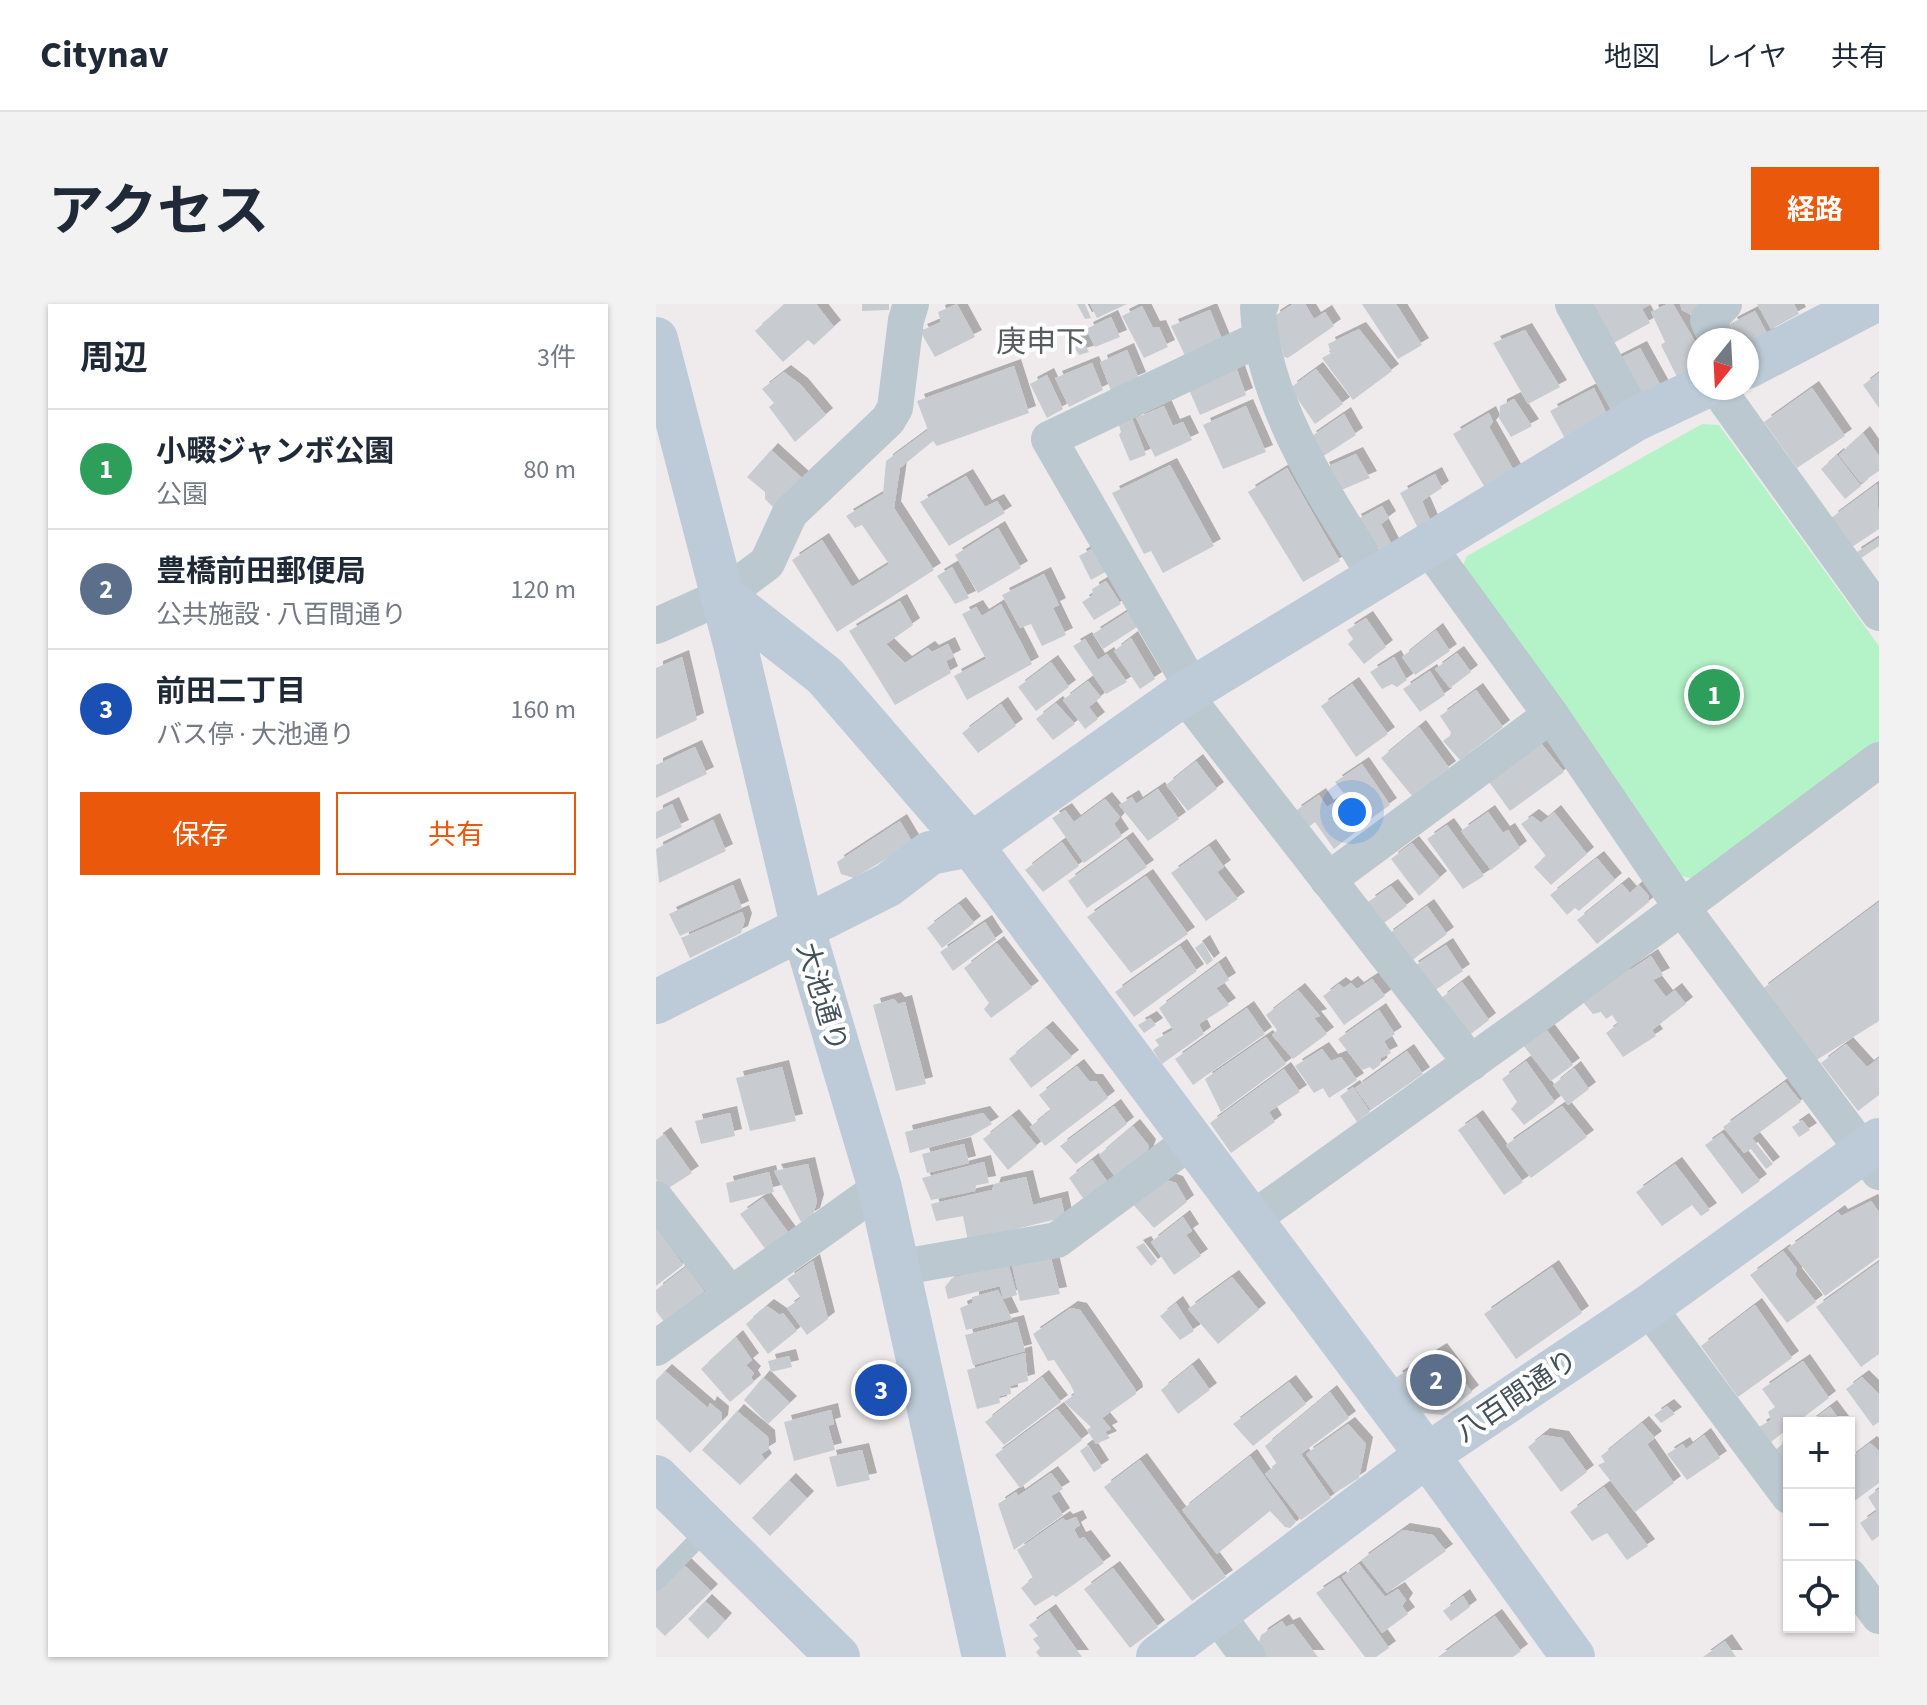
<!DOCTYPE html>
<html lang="ja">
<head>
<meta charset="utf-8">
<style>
  body { margin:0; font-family:"Source Sans 3","Noto Sans JP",sans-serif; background:#f2f2f3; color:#1f2937 }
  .controls { position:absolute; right:24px; bottom:24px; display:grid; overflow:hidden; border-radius:0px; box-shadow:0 2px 6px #0004 }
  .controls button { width:72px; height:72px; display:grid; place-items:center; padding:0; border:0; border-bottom:2px solid #e0e1e3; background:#fff; color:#1f2937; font:40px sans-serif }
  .compass { position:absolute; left:1031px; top:24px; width:72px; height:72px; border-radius:50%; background:#fff; box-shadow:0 2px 6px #0004; rotate:198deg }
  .you { position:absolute; left:696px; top:508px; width:28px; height:28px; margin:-20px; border:6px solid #fff; border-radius:50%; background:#1a73e8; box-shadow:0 0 0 12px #1a73e833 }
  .badge { display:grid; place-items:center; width:52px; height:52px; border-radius:50%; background:#ea580c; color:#fff; font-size:26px; font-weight:700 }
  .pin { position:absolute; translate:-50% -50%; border:4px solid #fff; box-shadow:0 2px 8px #0006 }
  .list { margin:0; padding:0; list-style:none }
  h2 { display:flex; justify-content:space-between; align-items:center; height:104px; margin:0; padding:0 32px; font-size:34px }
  h2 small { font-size:26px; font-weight:400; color:#747a83 }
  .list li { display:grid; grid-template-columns:52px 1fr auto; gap:24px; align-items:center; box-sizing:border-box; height:120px; padding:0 32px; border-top:2px solid #e0e1e3 }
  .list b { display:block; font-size:30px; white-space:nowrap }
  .list p { margin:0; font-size:26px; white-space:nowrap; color:#747a83 }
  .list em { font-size:26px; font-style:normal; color:#747a83 }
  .actions { display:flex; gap:16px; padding:24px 32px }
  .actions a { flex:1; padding:18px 0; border:2px solid #ea580c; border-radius:0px; text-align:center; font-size:28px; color:#ea580c }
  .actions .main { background:#ea580c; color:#fff }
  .icon { flex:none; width:44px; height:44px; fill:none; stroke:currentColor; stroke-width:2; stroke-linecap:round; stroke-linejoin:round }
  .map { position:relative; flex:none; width:1223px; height:1353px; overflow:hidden; border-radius:0px }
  header { display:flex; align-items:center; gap:48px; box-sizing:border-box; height:112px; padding:0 40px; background:#fff; border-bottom:2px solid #e0e1e3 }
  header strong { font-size:38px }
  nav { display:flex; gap:44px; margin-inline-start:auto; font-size:28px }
  .intro { display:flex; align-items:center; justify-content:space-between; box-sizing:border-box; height:192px; padding:0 48px }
  h1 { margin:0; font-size:56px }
  .button { padding:20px 36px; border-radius:0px; background:#ea580c; color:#fff; font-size:28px; font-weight:700 }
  main { display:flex; gap:48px; padding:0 48px }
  aside { flex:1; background:#fff; border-radius:0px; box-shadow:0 2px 6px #0004 }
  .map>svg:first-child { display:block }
</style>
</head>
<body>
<header>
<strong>Citynav</strong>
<nav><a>地図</a><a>レイヤ</a><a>共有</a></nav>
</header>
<div class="intro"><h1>アクセス</h1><a class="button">経路</a></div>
<main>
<aside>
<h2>周辺<small>3件</small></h2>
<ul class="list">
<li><span class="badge" style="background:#2e9e5b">1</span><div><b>小畷ジャンボ公園</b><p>公園</p></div><em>80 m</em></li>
<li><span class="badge" style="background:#5c6f8a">2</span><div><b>豊橋前田郵便局</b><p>公共施設 · 八百間通り</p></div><em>120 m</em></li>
<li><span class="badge" style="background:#1a4fb4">3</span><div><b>前田二丁目</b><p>バス停 · 大池通り</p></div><em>160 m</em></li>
</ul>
<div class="actions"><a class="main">保存</a><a>共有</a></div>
</aside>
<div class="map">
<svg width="1223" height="1353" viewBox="0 0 1223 1353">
  <defs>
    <filter id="shadow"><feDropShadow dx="7" dy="-7" stdDeviation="0" flood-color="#0004"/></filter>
  </defs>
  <rect width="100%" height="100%" fill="#efebec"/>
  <path fill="#b4f2c8" d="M1046,120L1063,121L1223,342V441L1037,575L1022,571L804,268L811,252Z"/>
  <g fill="#c8ccd1" filter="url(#shadow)">
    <path d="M129,0H160L178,23L158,41L152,36L127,58L99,27Z"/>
    <path d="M206,0H233V6L206,7Z"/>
    <path d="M301,0L319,33L279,53L264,27L285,18L282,8Z"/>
    <path d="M421,0H429L435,14L429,15Z"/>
    <path d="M434,0H471L441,14Z"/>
    <path d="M637,0H649L658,15L669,8L678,22L632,54L628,53L617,13Z"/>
    <path d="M706,0H740L766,41L742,55Z"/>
    <path d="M931,0H995L986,5L994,19L947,45Z"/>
    <path d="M1011,0H1017L1043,44V55L1038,58L1043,66L1025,81L1005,41L1009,38L995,8Z"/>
    <path d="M1024,0H1054L1043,15L1026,6Z"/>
    <path d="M1101,0H1138L1143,10L1115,25Z"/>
    <path d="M486,2L497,24L503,23L512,43L488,54L466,12Z"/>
    <path d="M554,6L568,40L531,56L515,22Z"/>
    <path d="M1099,7L1113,33L1091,40V36H1082L1074,20Z"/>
    <path d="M455,13L464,33L439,43L430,25Z"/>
    <path d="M703,25L736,67L697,96L666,54L675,49L672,40Z"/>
    <path d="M869,26L904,83L872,100L837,39Z"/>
    <path d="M423,30L433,48L423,51L413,34Z"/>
    <path d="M984,44L1010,91L981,108L954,59Z"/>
    <path d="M471,46L483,75L455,87L444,58Z"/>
    <path d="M436,59L447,86L413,103L399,74Z"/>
    <path d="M579,60L590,91L544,111L531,81Z"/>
    <path d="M358,62L373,109L281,142L277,137L244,164L238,204L278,266L181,328L136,256L166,236L196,283L233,260L206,221L199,224L190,212L227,190L230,157L272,126L261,97Z"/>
    <path d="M660,65L687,100L659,120L634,84Z"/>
    <path d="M128,68L145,81L170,111L139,138L113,103L118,99L106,85Z"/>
    <path d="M1223,69V104L1207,81Z"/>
    <path d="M391,71L407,105L391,114L374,80Z"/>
    <path d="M938,84L954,116L911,138L894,107Z"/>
    <path d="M1156,84L1189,132L1141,164L1108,118Z"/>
    <path d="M858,95L876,122L855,133L843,114L844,102Z"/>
    <path d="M508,102L517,122L527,118L536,136L499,153L480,114Z"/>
    <path d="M590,102L610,148L567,165L547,121Z"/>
    <path d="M474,109L490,151L474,157L463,131L465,128L461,114Z"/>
    <path d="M833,109L837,118L833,123L861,172L828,182L797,130Z"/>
    <path d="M688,110L700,131L666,153L653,134Z"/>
    <path d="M1207,129L1223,152V167L1205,179L1183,151Z"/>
    <path d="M115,146L147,175L118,204L109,195V188L91,173Z"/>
    <path d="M700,150L714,174L678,189L666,165Z"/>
    <path d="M1181,151L1205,182L1189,195L1165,165Z"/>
    <path d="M514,161L558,242L507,269L495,247L488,250L456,189Z"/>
    <path d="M631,164L684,257L647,278L592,188Z"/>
    <path d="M779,170L786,184L766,197L776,220L763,226L744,189Z"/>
    <path d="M310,172L329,203L341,197L349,209L293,242L264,198Z"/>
    <path d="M1221,180L1223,225L1196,243L1175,214Z"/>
    <path d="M726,202L733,214L725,220L737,243L726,250L723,243L714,246L698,217Z"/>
    <path d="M342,224L365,264L322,289L299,251Z"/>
    <path d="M1223,234V242L1201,257L1198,250Z"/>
    <path d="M439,243L451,267L435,276L423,252Z"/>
    <path d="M296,263L313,294L299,300L281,272Z"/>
    <path d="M388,270L403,301L397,304L410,331L386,342L375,320L364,324L346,291Z"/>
    <path d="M450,277L465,300L438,316L426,298L437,291L436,285Z"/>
    <path d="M244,297L257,321L230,340L249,359L272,344L276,348L292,340L298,353L290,357L295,369L239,401L193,327Z"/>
    <path d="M345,300L376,360L311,396L298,372L330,355L306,310L320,303L326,312Z"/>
    <path d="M473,307L481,323L447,345L437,330Z"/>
    <path d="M710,314L730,343L708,360L692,340L697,335L691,326Z"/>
    <path d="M780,326L794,347L759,371L746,353Z"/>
    <path d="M475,334L499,375L484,385L458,347Z"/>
    <path d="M429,335L442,356L451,350L471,378L450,390L417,342Z"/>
    <path d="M801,349L815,368L794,384L779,365Z"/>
    <path d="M26,353L41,416L0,435V364Z"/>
    <path d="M738,353L751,376L741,383L736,380L726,385L714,368Z"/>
    <path d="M395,358L413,383L380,407L362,383Z"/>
    <path d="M774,367L789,391L764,408L747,385Z"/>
    <path d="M432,377L445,393L433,403L442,415L429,425L407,396Z"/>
    <path d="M696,380L732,430L700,453L665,402Z"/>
    <path d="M820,386L847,423L804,456L787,437L796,430L784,412Z"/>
    <path d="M400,399L419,420L397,436L380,415Z"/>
    <path d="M345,400L360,422L322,449L306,429Z"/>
    <path d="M763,423L793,464L756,492L725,454Z"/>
    <path d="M884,438L908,468L854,507L833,478Z"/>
    <path d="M39,443L51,470L0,494V461Z"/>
    <path d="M540,457L561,485L532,507L510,481Z"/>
    <path d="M706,460L734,501L710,518L679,478Z"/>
    <path d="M502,485L523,515L492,537L463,501L476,493L480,500Z"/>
    <path d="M663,491L671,503L682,496L703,525L678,545L659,518L650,525L638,508Z"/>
    <path d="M449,495L464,513L458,520L466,532L428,559L396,514L409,506L418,518Z"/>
    <path d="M16,500L26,523L0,535V508Z"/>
    <path d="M832,508L847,529L852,526L864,544L835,566L805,527Z"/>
    <path d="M898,508L931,550L895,581L878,563L890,552L865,520L876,512L885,519Z"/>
    <path d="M57,516L70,547L3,579L0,545Z"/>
    <path d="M244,517L257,539L198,574L185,570L181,558Z"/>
    <path d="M791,521L828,572L807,585L771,535Z"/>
    <path d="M470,535L491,563L431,604L412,577Z"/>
    <path d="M406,538L423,562L387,588L369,566Z"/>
    <path d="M756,539L784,574L763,592L735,555Z"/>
    <path d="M553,542L568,563L561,568L582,595L550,617L515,569Z"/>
    <path d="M941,554L959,576L923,607L919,604L911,611L894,591Z"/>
    <path d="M490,572L532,630L475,669L431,613Z"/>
    <path d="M966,580L974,589L983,581L993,592V598L941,640L921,616Z"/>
    <path d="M77,581L86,604L24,632L13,610Z"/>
    <path d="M735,582L751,602L728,619L712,598Z"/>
    <path d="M1223,598V717L1159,757L1105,686Z"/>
    <path d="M303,600L318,619L286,644L271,624Z"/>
    <path d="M771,602L791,630L751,660L730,632Z"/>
    <path d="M86,608L89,616L85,629L34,654L25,634Z"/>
    <path d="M329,618L340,635L297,667L284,648Z"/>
    <path d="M547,638L557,656L551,661L539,644Z"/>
    <path d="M341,639L376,684L335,714L328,705L333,699L308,664Z"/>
    <path d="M790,641L807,667L778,687L755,664Z"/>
    <path d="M524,642L541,667L478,713L459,688Z"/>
    <path d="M995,652L1007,671L997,676L1010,693L1019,686L1030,700L996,726L1000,732L967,753L950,729L962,720L956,711L950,715L945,708L937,710L926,697L970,664L974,666Z"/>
    <path d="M563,659L573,676L560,684L573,701L543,720L548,730L506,760L497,746L503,741L499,736L517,726L503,704Z"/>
    <path d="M716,675L729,692L688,721L667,692L683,680L688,684L695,679L701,685Z"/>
    <path d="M806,678L833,716L811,733L784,695Z"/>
    <path d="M642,686L664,712L658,714L671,730L637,755L616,731L621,726L610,711Z"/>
    <path d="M238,695L242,700L249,698L270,780L240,787L217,701Z"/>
    <path d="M591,704L609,730L537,781L519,755Z"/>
    <path d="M723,706L739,730L728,737L735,749L725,754L724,761L717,766L714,763L706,766L682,735Z"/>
    <path d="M494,714L500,721L488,729L482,721Z"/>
    <path d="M390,724L416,753L375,784L353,755Z"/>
    <path d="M890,725L917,761L895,777L867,741Z"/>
    <path d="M610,733L630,760L565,808L549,775Z"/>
    <path d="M1190,740L1211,763L1223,754V791L1202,807L1165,759Z"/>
    <path d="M666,745L675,757L685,753L701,776L673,794L667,784L658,789L639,762Z"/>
    <path d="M751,747L767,770L715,806L699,784Z"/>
    <path d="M870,757L899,798L868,821L855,805L861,798L846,775Z"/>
    <path d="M421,762L433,777H440L452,794L389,842L374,823L395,806L383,791Z"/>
    <path d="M126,763L140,817L94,827L80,774Z"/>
    <path d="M918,764L933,785L912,801L897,781Z"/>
    <path d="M628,765L644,788L613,808L619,818L575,849L554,819Z"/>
    <path d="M1129,778L1145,798L1096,834L1117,860L1110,865L1095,845L1088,849L1067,823Z"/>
    <path d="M697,783L714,808L701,818L684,792Z"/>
    <path d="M458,802L471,820L420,860L404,842Z"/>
    <path d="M906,802L931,833L875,874L850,841Z"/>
    <path d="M74,809L79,832L45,840L39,817Z"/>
    <path d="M327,809L336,820L315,832L254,849L249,828Z"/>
    <path d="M356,812L381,842L352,866L327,835Z"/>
    <path d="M820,813L867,878L848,891L802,826Z"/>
    <path d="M1146,816L1154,826L1143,833L1136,823Z"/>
    <path d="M477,822L493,842L488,857L460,874L443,851Z"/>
    <path d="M1066,829L1104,877L1086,890L1049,841Z"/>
    <path d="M8,830L36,869L8,887L0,875V836Z"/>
    <path d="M308,840L313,859L271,869L266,850Z"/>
    <path d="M436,856L453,880L429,897L413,874Z"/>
    <path d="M328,858L333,879L320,881L319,887L275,896L266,874Z"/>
    <path d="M152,860L161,897L157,911L145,918L118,867Z"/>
    <path d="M1019,860L1054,906L1045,912L1036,901L1006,922L980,888Z"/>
    <path d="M113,868L118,888L74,899L70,879Z"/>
    <path d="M370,873L377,901L405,894L409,913L312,937L307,912L280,917L275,900L336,886L338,880Z"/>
    <path d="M507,875L520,879L531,898L498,924L474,897Z"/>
    <path d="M107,894L134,931L110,946L84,910Z"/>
    <path d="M1215,897L1223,908V953L1169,992L1132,944L1182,908L1185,912Z"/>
    <path d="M527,913L536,927L530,931L545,952L518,971L495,938Z"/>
    <path d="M0,922L27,961L0,982Z"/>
    <path d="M488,939L501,957L495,962L480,943Z"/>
    <path d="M1127,947L1141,965L1139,971L1160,998L1131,1019L1094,971Z"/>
    <path d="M394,950L404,990L364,997L355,957Z"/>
    <path d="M157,957L172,1015L151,1031L131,1004L145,994L131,975Z"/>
    <path d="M1223,958V1050L1205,1063L1160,1003Z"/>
    <path d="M352,959L361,991L347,995L344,982L292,995L289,983L296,974Z"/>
    <path d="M30,963L48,987L46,998L12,1023L0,1007V986Z"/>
    <path d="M896,963L926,1009L860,1055L828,1010Z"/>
    <path d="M576,973L603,1006L562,1040L532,1005Z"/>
    <path d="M342,986L356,1015L310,1026L304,1004L316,999V993Z"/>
    <path d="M520,999L538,1027L524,1036L504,1012Z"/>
    <path d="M1099,1001L1136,1054L1082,1093L1045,1042Z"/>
    <path d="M111,1002L124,1011L127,1009L141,1027L112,1050L90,1020Z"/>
    <path d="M415,1004L424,1006L479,1085L480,1090L446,1114L455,1125L449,1128L454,1134L440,1140L431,1126L435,1123L408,1098L419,1090L414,1080L398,1056L392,1057L377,1030Z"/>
    <path d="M361,1018L369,1047L317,1061L309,1031Z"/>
    <path d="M80,1033L96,1056L90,1061L98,1069L95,1073L98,1078L74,1098L45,1065Z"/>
    <path d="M784,1046L816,1088L787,1111L766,1109L739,1074Z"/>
    <path d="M369,1049L372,1077L354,1082L355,1090L343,1092L344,1099L321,1105L311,1066Z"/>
    <path d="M133,1052L136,1063L115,1068L112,1057Z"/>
    <path d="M1147,1057L1173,1094L1140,1119H1133V1124L1115,1138L1103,1123L1115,1116L1112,1108L1119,1103L1106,1085Z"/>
    <path d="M536,1061L554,1086L522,1110L505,1086Z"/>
    <path d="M9,1067L52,1104L54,1099L66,1109L65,1118L34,1149L0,1115V1076Z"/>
    <path d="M107,1073L134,1099L112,1120L88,1096Z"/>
    <path d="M386,1073L405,1098L348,1141L329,1118Z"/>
    <path d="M1206,1073L1223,1090V1118L1217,1122L1190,1085Z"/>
    <path d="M633,1078L650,1100L597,1142L577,1120Z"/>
    <path d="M674,1088L693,1114L645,1150L675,1194L645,1216L609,1170L621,1160L609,1142Z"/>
    <path d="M1011,1102L1019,1110L1005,1119L998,1111Z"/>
    <path d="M1174,1103L1186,1119H1153Z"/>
    <path d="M401,1105L426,1136L364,1184L339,1151Z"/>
    <path d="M175,1106L178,1120L172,1122L179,1146L138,1157L128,1118Z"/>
    <path d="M81,1107L112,1133L113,1145L105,1150L109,1156L84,1181L46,1146Z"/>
    <path d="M986,1119L999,1134L991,1140L1018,1179L979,1208L942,1161L949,1158L945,1152Z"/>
    <path d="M692,1120L710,1140L703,1174L679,1189L650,1150Z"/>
    <path d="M887,1131L906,1134L931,1168L905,1188L872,1143Z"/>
    <path d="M1048,1131L1064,1154L1031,1176L1011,1150L1027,1140L1030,1145Z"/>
    <path d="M1133,1135V1165L1119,1146Z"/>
    <path d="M1214,1139L1223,1147V1179L1193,1201V1155Z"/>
    <path d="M432,1141L446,1163L438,1168L424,1147Z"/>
    <path d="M206,1146L214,1176L181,1183L173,1153Z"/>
    <path d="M594,1152L640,1218L634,1224L629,1223L614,1207L561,1250L526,1206Z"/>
    <path d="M484,1156L570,1273L536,1297L448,1183Z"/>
    <path d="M395,1169L407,1185L395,1192L407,1211L358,1246L342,1200L360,1188L362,1192Z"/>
    <path d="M133,1176L151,1194L114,1232L96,1214Z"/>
    <path d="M948,1183L992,1242L971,1256L951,1229L936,1237L914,1208Z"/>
    <path d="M1223,1185V1232L1216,1237L1204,1219L1221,1207L1212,1193Z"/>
    <path d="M420,1213L424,1221L418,1225L423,1235L428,1233L448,1259L400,1293L397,1291L379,1302L365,1284L377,1274L361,1246L407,1214L410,1217Z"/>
    <path d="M747,1226L777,1231L790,1247L731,1289L705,1256Z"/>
    <path d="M26,1259L55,1287L9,1332L0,1323V1284Z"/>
    <path d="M703,1260L729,1293L742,1285L750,1296L746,1302L752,1310L726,1329L686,1273Z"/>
    <path d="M457,1264L502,1323L474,1344L428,1285Z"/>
    <path d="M683,1274L733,1344L720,1353H709L660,1289Z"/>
    <path d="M807,1292L814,1303L795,1317L787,1307Z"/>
    <path d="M49,1297L69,1316L52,1335L32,1315Z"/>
    <path d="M393,1307L426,1353H384L380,1348L384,1344L377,1335L382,1332L373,1321Z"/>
    <path d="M839,1312L865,1347L857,1353H782Z"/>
    <path d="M626,1317L630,1323L637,1320L662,1353H610L602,1341L605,1331Z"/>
    <path d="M1069,1337L1080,1353H1047Z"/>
  </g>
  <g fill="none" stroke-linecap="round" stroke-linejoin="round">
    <path stroke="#bbc8d0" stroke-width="18" d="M0,1278L53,1224"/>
    <g stroke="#bbc8d0" stroke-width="36">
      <path d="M605,0L602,4C606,99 671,195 720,273"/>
      <path d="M917,0L980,115"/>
      <path d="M1061,36L1052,16L1068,0"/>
      <path d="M1061,84L1223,309"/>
      <path d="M772,242L895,411L1024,601L1223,868"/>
      <path d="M0,322L67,292L111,259L134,209L232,116L239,104L250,16L255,0"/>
      <path d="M537,385L393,135L603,35"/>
      <path d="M528,390L815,759"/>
      <path d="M672,576L895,411"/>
      <path d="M0,895L74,990"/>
      <path d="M595,916L895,701L1223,456"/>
      <path d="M241,964L401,936L536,836"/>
      <path d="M992,1003L1133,1192"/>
      <path d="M0,1044L224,884"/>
      <path d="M1193,1272L1223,1312"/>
      <path d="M560,1309L592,1353"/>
    </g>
    <g stroke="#bccbd7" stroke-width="44">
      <path d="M0,35L79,340L147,625L224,884L328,1353"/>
      <path d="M1091,63L1212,0"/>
      <path d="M67,292L169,372L315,541L771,1151L917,1353"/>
      <path d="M0,698L232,581L274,549L315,541L528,390L980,115L1046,84"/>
      <path d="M0,1173L182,1353"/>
      <path d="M502,1353L771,1151L992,1003L1223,836"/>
    </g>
  </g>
  <g text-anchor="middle" stroke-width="8" stroke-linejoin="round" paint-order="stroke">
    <g font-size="28" fill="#43515b" stroke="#fff">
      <text transform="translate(167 693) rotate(73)" y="10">大池通り</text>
      <text transform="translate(860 1091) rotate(-34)" y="10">八百間通り</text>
    </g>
    <g font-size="30" fill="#585d61" stroke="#fff">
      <text x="385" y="48">庚申下</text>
    </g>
  </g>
</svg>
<div class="controls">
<button>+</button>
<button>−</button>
<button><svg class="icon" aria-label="locate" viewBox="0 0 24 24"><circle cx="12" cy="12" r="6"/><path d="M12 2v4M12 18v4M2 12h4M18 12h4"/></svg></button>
</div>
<svg class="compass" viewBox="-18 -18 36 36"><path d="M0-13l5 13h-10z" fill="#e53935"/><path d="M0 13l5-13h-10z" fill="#747a83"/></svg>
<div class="you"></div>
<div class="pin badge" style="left:1058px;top:391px;background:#2e9e5b">1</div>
<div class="pin badge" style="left:780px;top:1076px;background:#5c6f8a">2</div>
<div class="pin badge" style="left:225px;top:1086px;background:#1a4fb4">3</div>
</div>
</main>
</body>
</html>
